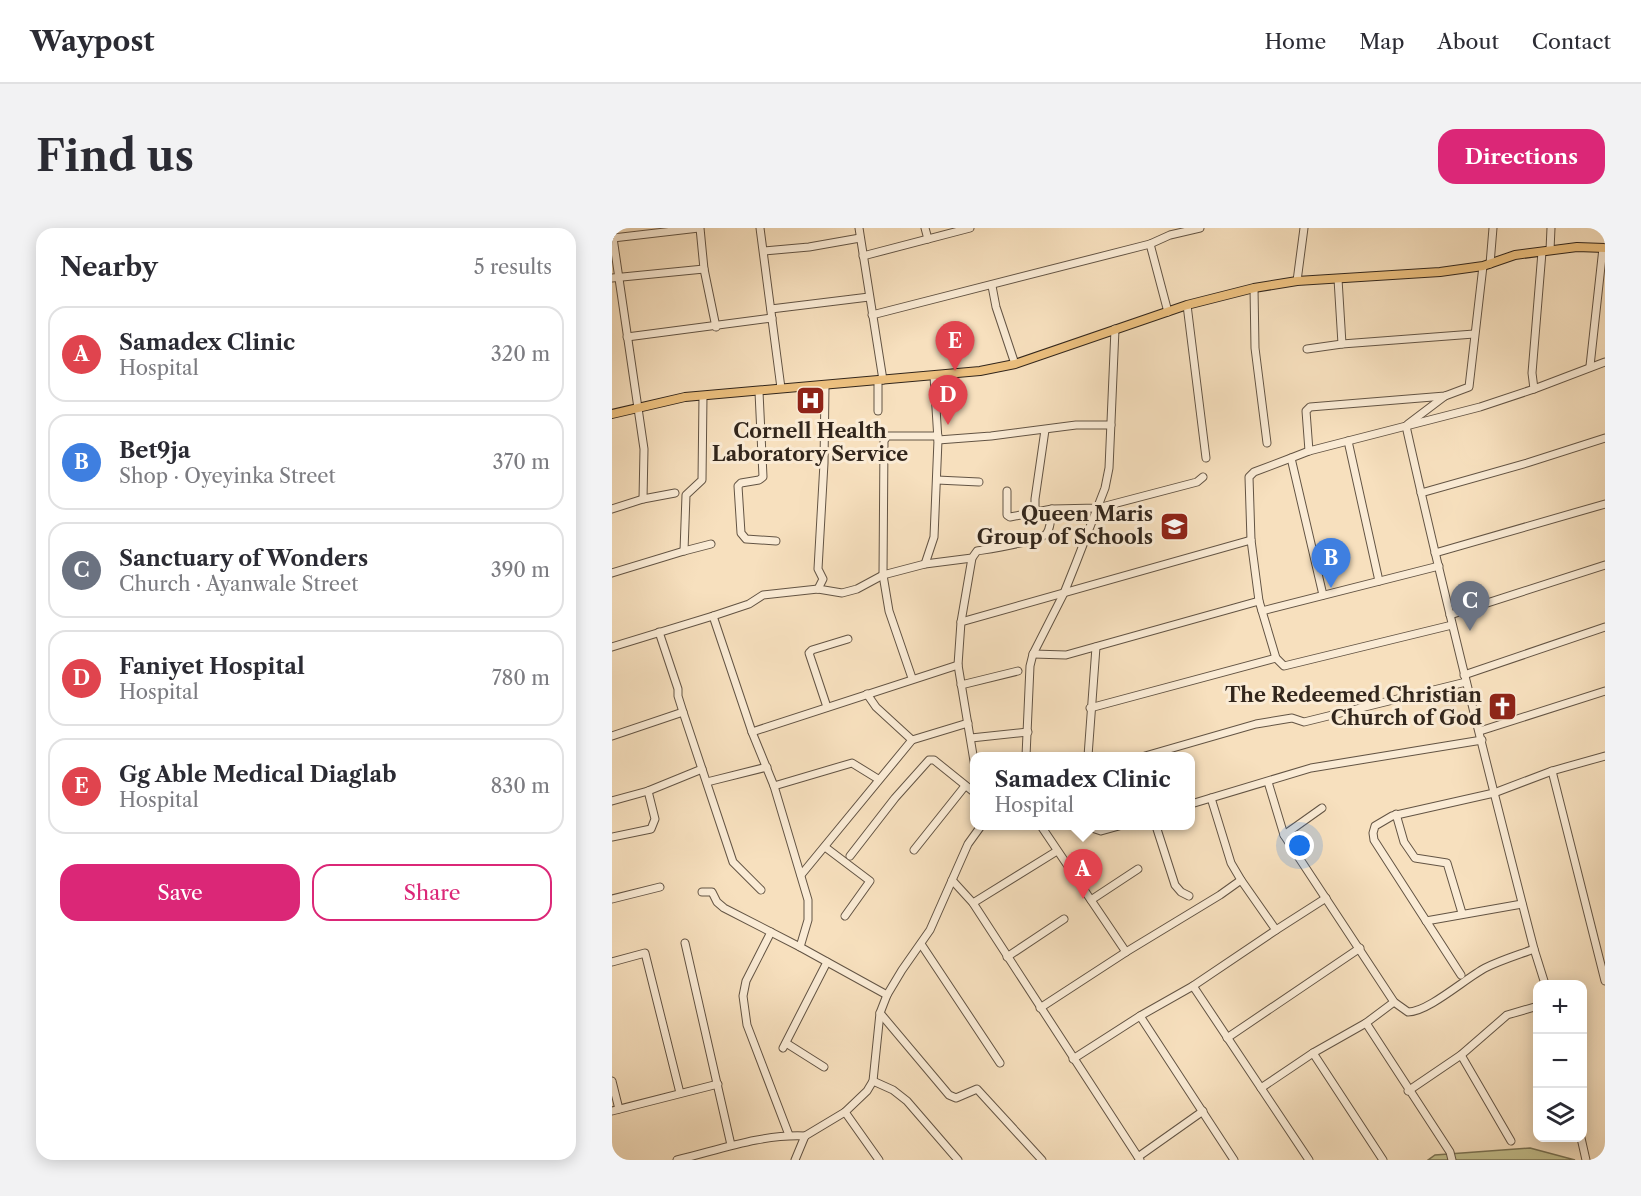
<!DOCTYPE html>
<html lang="en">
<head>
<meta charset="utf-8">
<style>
  body { margin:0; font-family:"Libre Caslon Text",serif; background:#f2f2f3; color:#2b2b33 }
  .controls { position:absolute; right:18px; bottom:18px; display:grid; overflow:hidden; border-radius:12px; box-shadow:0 3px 15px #0003 }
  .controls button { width:54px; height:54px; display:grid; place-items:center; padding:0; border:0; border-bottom:2px solid #e1e1e2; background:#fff; color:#2b2b33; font:30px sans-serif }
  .you { position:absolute; left:688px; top:618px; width:21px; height:21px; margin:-15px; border:4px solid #fff; border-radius:50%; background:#1a73e8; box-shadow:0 0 0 9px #1a73e833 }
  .badge { display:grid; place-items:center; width:39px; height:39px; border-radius:50%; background:#db2777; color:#fff; font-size:20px; font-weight:700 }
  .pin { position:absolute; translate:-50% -50px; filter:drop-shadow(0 2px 3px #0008) }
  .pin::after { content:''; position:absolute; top:32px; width:21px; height:18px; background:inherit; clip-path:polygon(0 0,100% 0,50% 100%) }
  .popup { position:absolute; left:358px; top:524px; width:225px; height:78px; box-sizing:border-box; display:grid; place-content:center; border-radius:12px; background:#fff; filter:drop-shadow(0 2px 4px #0005); font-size:20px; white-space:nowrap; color:#7c7c81 }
  .popup b { font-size:22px; color:#2b2b33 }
  .popup::after { content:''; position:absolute; left:50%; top:100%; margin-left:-12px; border:12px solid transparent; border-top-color:#fff }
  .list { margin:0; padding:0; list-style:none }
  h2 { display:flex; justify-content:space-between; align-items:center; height:78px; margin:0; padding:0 24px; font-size:26px }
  h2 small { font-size:20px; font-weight:400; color:#7c7c81 }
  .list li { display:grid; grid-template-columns:39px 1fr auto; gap:18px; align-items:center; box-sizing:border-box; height:96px; margin:0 12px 12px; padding:0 12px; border:2px solid #e1e1e2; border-radius:18px }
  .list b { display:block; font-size:22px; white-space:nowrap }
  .list p { margin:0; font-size:20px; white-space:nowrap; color:#7c7c81 }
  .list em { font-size:20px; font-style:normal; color:#7c7c81 }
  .actions { display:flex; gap:12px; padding:18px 24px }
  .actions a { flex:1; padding:14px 0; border:2px solid #db2777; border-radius:18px; text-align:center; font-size:21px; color:#db2777 }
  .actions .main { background:#db2777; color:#fff }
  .icon { flex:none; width:33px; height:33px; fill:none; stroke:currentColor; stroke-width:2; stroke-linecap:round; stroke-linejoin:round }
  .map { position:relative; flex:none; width:993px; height:932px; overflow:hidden; border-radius:18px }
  header { display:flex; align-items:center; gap:36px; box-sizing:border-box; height:84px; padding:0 30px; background:#fff; border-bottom:2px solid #e1e1e2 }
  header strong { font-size:28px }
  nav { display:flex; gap:33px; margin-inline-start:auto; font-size:21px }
  .intro { display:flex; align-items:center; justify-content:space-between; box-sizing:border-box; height:144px; padding:0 36px }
  h1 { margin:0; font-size:42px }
  .button { padding:15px 27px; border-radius:18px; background:#db2777; color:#fff; font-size:21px; font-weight:700 }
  main { display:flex; gap:36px; padding:0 36px }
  aside { flex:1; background:#fff; border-radius:18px; box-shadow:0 3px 15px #0003 }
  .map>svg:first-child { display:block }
</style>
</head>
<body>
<header>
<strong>Waypost</strong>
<nav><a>Home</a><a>Map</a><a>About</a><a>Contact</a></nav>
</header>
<div class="intro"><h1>Find us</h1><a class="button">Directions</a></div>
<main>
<aside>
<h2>Nearby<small>5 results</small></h2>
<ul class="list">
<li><span class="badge" style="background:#e0444e">A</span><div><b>Samadex Clinic</b><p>Hospital</p></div><em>320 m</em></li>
<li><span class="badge" style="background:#3f7fe0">B</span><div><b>Bet9ja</b><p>Shop · Oyeyinka Street</p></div><em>370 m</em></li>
<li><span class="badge" style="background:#6b7280">C</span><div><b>Sanctuary of Wonders</b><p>Church · Ayanwale Street</p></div><em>390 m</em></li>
<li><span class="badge" style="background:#e0444e">D</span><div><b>Faniyet Hospital</b><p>Hospital</p></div><em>780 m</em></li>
<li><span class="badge" style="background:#e0444e">E</span><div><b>Gg Able Medical Diaglab</b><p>Hospital</p></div><em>830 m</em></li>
</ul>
<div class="actions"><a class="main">Save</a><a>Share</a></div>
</aside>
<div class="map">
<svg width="993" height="932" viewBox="0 0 993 932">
  <rect width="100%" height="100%" fill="#f7e0be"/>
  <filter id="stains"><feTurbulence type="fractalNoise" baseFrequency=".00333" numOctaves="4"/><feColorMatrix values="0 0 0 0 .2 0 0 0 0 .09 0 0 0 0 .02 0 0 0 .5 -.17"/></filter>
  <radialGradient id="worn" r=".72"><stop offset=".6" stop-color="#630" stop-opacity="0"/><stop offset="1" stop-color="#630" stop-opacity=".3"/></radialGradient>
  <path fill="#c3c08d" stroke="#7a7354" stroke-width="1.5" d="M918,920L963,932H816L823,927Z"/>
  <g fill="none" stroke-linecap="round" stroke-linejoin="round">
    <defs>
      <g id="minor">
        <path d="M88,0L92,41L104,99"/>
        <path d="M148,0L169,160"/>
        <path d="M247,0L271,152"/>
        <path d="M313,0L316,11"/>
        <path d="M0,3L32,221L31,271"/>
        <path d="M1,10L87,0"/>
        <path d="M538,16L556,84"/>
        <path d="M938,22L939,0"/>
        <path d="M152,23L197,19L248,10"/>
        <path d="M251,28L358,0"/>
        <path d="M878,36L881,0"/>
        <path d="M0,50L92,41"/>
        <path d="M726,51L730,116"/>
        <path d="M685,53L692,0"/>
        <path d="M380,58L384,79L403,136"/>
        <path d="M642,60L643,120L655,215"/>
        <path d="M575,77L594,230"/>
        <path d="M159,81L257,69"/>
        <path d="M260,87L538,16L558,7L588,0"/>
        <path d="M15,109L160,90"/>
        <path d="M695,121L730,116L862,106"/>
        <path d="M978,138L991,20"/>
        <path d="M922,161L920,145L930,24"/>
        <path d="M147,164L151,249L147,252L129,255L126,258L129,305L134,311L164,313"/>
        <path d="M266,183V153"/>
        <path d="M796,196L833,168"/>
        <path d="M794,198C833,373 877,547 922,721L933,756"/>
        <path d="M326,212L379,208L464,197H499"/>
        <path d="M736,213L767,353"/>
        <path d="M697,223L694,183L698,179L833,168L857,159L871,38"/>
        <path d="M679,230L642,244L637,249L639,312L647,373L664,430L672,438L840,397"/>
        <path d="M325,252L367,254"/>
        <path d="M395,263V287L398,289L440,281"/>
        <path d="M809,265L915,235L993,210"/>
        <path d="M0,281L31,271L63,265"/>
        <path d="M423,282V271L433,202"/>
        <path d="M72,323L74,267L90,252L91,168"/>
        <path d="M823,325L993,276"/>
        <path d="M360,330L349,394L346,437L363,539"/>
        <path d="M313,336L322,309L326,212L322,148"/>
        <path d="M0,345L72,323L99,316"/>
        <path d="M206,361L211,351L206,341L212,235L213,158"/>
        <path d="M711,367L679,230L697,223L868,179L922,161L993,134"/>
        <path d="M650,383L827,338"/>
        <path d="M838,387L993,337"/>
        <path d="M101,388L140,504L162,558L196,672V692L188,719"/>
        <path d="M349,394L639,312"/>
        <path d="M47,404L66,461V468L71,484L121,634L149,662"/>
        <path d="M0,419L101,388L137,376L151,367L206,361L230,365L245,361L271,347L313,336L360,330L365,323C377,321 430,313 435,305C439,299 439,288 440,281L486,280L585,254L591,249"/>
        <path d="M421,426L454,427L647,373"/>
        <path d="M852,447L993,399"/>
        <path d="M300,450L277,383L271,347L272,213L275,208H326"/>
        <path d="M349,457L406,443"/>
        <path d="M255,466L264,479L300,512L356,495"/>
        <path d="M215,479L197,425L200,422L236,411"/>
        <path d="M478,480L664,430"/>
        <path d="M868,503L993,463"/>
        <path d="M140,504L346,437"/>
        <path d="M0,508L71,484"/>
        <path d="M359,510L416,504"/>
        <path d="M414,528L418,438L421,426L452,365L464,335L493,260L497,240L503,101"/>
        <path d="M476,528L484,419"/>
        <path d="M533,528L644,496L680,490L692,494L854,454"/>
        <path d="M940,543L993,753"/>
        <path d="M95,554L155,539"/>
        <path d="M656,554L672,607L782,774L796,784C816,784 854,750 873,740C889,732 906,727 922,721"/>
        <path d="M162,558L240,535L266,551"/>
        <path d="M599,570L619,635L629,652"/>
        <path d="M0,573L36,563L90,541"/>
        <path d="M579,576L699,540L870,512"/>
        <path d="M784,586L792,614L803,630L835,635L850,685"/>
        <path d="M429,598L514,724"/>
        <path d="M474,598L489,603L507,598"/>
        <path d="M544,598L563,657L569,664L577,668"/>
        <path d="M672,607L710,580"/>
        <path d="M0,609L39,601L43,591L36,563"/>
        <path d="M213,619L258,653L233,688"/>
        <path d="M302,622L353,558"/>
        <path d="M238,628L283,570L317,532H322L363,565"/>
        <path d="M189,647L300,512"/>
        <path d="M340,652L361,675L528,932"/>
        <path d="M90,664H100L105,674L112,680L188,719L275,767"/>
        <path d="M0,671L48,659"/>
        <path d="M479,672L526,641"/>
        <path d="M361,675L445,623"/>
        <path d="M814,693L910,676"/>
        <path d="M664,702L714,670"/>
        <path d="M159,704L134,753L131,768L135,797L177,907"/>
        <path d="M73,715L119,917"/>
        <path d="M309,716L388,835"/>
        <path d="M395,729L452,691"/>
        <path d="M0,734L33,725L68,865"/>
        <path d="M849,747L762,612L761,605L763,598L780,588L882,565L940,543L993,528"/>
        <path d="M428,780L514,724L608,667L629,652L664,702L581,758"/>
        <path d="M268,785L337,867L344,870L365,861L430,932"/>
        <path d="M754,795L838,924L840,932"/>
        <path d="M615,810L748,720"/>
        <path d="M174,815L212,839"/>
        <path d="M171,820L215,734"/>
        <path d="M849,827L899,913"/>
        <path d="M461,831L528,788"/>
        <path d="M0,853L7,881"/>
        <path d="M261,853L281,862L295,873L346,932"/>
        <path d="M649,860L701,825"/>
        <path d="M796,863L849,827L895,787L926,778"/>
        <path d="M0,883L106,856"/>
        <path d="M233,884L267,932"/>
        <path d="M969,910L974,932"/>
        <path d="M526,929L591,883"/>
        <path d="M65,932C107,922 149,906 193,908"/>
        <path d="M183,932L193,908L233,884L255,863L261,853L268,785L275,767L290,742L318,702L356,616L369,598"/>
        <path d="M622,932L528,788L581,758L697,932"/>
        <path d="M771,932L701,825L754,795L782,774"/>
      </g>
      <path id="major" d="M0,186L73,169L368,143L403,136L575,77L642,60L685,53L828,44L871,38L903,27L965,19L993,20"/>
    </defs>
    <use href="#minor" stroke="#635444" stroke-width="9"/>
    <use href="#major" stroke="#32261c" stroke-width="10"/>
    <use href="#minor" stroke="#faebd5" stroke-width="7"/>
    <use href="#major" stroke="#ecc07f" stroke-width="8"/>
  </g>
  <defs>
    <symbol id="hospital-square" viewBox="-11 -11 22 22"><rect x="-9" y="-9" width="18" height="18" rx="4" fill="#8f2418" stroke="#faebd5"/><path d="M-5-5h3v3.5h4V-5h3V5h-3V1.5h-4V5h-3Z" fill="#fff"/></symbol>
    <symbol id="school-square" viewBox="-11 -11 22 22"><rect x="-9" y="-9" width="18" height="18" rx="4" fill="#8f2418" stroke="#faebd5"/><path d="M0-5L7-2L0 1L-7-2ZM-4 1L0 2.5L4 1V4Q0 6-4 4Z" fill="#fff"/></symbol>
    <symbol id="church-square" viewBox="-11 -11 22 22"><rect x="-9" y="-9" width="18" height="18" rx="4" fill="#8f2418" stroke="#faebd5"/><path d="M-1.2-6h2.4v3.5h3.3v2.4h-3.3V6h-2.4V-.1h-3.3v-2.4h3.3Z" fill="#fff"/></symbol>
  </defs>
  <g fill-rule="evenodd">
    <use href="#hospital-square" x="182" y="156" width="33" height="33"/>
    <use href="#school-square" x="546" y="282" width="33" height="33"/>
    <use href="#church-square" x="874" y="462" width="33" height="33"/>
  </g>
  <g text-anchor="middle" stroke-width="6" stroke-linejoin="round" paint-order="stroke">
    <g font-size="20" font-weight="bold" fill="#32261c" stroke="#faebd5" text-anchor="end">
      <text x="198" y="210" text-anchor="middle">Cornell Health<tspan x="198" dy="23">Laboratory Service</tspan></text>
      <text x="541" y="293">Queen Maris<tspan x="541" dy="23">Group of Schools</tspan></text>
      <text x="870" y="474">The Redeemed Christian<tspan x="870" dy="23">Church of God</tspan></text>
    </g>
  </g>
  <rect width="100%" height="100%" filter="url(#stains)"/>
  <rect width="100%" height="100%" fill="url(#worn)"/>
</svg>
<div class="controls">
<button>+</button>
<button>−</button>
<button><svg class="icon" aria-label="layers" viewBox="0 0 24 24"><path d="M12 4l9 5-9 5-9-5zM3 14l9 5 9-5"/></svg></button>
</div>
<div class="you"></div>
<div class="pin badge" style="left:471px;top:671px;background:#e0444e">A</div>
<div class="popup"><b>Samadex Clinic</b>Hospital</div>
<div class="pin badge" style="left:719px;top:360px;background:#3f7fe0">B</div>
<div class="pin badge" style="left:858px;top:403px;background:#6b7280">C</div>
<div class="pin badge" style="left:336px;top:197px;background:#e0444e">D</div>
<div class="pin badge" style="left:343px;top:143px;background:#e0444e">E</div>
</div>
</main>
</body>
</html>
